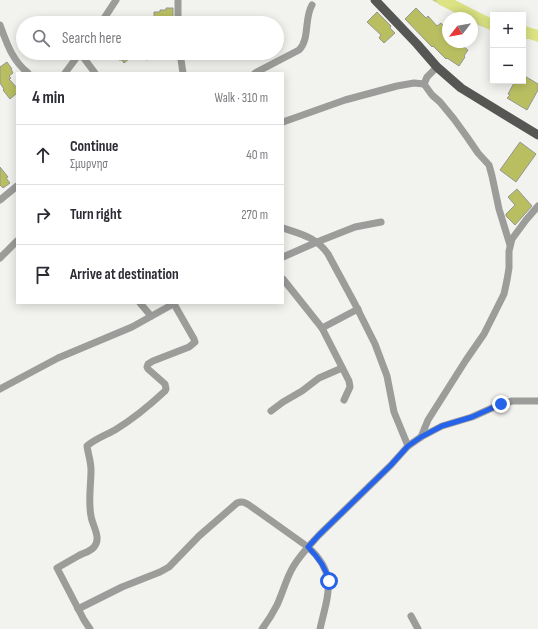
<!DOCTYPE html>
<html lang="en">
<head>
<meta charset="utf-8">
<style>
  body { margin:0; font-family:"Sofia Sans Condensed",sans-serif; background:#f2f2f3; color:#2b2b33 }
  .controls { position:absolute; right:12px; top:12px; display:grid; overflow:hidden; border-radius:0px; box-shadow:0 2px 10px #0003 }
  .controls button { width:36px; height:36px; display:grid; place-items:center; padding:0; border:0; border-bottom:1px solid #e1e1e2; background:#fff; color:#2b2b33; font:20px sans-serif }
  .compass { position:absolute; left:442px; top:12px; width:36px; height:36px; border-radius:50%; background:#fff; box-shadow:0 2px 10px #0003; rotate:239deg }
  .stop { position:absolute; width:12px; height:12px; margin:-9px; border:3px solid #2563eb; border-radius:50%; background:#fff }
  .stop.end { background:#2563eb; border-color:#fff; box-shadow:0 1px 4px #0008 }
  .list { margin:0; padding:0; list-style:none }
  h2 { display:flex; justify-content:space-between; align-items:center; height:52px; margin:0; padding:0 16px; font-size:17px }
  h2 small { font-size:13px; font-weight:400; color:#7c7c81 }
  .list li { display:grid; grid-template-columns:26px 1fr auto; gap:12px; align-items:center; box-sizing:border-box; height:60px; padding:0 16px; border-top:1px solid #e1e1e2 }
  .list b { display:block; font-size:15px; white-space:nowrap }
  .list p { margin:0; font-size:13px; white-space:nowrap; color:#7c7c81 }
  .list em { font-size:13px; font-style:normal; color:#7c7c81 }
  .icon { flex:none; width:22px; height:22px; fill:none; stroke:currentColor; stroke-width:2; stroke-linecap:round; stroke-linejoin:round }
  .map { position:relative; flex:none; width:538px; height:629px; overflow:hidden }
  .search { position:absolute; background:#fff; box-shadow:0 2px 10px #0003; left:16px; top:16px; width:268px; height:44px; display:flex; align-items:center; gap:10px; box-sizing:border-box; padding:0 14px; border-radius:22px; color:#7c7c81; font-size:15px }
  .panel { position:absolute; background:#fff; box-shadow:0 2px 10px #0003; left:16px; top:72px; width:268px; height:232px; border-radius:0px }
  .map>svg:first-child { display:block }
</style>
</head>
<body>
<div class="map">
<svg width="538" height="629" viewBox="0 0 538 629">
  <rect width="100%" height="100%" fill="#f2f2ee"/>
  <g fill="#c6cc89">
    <path d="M432,0H452L493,20V31L472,22V18H465Z"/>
    <path d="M523,27L538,30V42L535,40L523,38Z"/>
  </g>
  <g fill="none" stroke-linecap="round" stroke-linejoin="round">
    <g stroke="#dbe383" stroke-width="11">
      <path d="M442,0C460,8 476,18 493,25"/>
      <path d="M523,31L538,36"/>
    </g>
  </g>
  <g fill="#b9bf61" stroke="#959691">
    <path d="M166,8H173V22H168V23L154,22V12H160V10H166Z"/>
    <path d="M416,8L426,18L428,16L437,26L441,23L448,30V42H454L458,46L460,44L468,50L464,56L465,57L459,66L447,58L446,59L433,46L432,47L405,19Z"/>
    <path d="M377,12L391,26L390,28L395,33L384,43L379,38L381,35L367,22Z"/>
    <path d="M114,53H136L124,63L122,60H119Z"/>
    <path d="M143,53H166V55L146,60V59H144Z"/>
    <path d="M7,62L12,69H11L13,73L9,76L11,78L9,79L17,88V93L10,99L3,90L4,89L0,83V67Z"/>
    <path d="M523,75L538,84V90L527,110L507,98L510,95L508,94L514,83L516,84L518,81H523Z"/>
    <path d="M520,142L536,154L516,182L500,170Z"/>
    <path d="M0,167L8,177L6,178L10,183L3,188L0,185Z"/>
    <path d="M517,189L532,206L515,225L506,216V214L515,205L508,197Z"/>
  </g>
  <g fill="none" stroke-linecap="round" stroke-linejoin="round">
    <g stroke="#9c9c9a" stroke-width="7">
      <path d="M101,23L116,0"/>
      <path d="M178,23V0"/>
      <path d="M0,25C7,44 12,60 28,73"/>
      <path d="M80,53L95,73"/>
      <path d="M180,53L183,73"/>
      <path d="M437,67L427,77L424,84L432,95L440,102L454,119L467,137L478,153L489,165L492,176L499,209L510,245"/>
      <path d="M65,73L80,53"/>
      <path d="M255,73L299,50C310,39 304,18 312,5"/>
      <path d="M283,122L345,100L397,86L414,83L424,84"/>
      <path d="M0,200L17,186"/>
      <path d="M283,228C301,234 316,237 328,254L355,304L375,344L387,376L394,412L408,446"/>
      <path d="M283,257L317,242L355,227L381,222"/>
      <path d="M0,258L17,241"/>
      <path d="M283,279L322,328L349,381L350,387L344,400"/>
      <path d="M140,303L151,316"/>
      <path d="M322,328L358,309"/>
      <path d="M0,389L58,358L132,327L175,303"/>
      <path d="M271,411L283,402L302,391L319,378L342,368"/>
      <path d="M421,437L428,420L466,360L484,334L504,294L507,280L509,268V251L512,239L526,220L538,206"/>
      <path d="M78,609L122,587L160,572L169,567L199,536L237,503C242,501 244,502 249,505L308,547C338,574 328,594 320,629"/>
      <path d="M411,616L418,629"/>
      <path d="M90,629L84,620L57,568C64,564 71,560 78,556C83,553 90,552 94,547C102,538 92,525 91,516C88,501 91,485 91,470C91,461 88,454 87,446C95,439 106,435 115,430C133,419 150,405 165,391L166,389L165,384L148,369L147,367L148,364L153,361L189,347L195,342L194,339L174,304"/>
      <path d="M262,629C268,621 273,613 277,605C283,592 286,579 293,567C300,555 310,545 319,535L391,465L408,446L421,437L442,426L472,417L501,404L512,401H538"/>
    </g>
    <path stroke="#565754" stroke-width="9" d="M375,0L417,44L437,67L461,88L538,135"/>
  </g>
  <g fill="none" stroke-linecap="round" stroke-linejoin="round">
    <path stroke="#2563eb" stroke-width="5" d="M329,581C326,567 318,557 308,547L319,535L391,465L408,446L421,437L442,426L472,417L501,404"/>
  </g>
</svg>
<div class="controls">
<button>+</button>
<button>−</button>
</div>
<svg class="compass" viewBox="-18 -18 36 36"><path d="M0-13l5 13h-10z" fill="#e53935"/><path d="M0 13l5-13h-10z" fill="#7c7c81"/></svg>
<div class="stop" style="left:329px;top:581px"></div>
<div class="stop end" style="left:501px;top:404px"></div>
<div class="search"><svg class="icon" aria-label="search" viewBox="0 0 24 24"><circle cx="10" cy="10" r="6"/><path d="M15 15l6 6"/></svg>Search here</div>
<section class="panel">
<h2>4 min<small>Walk · 310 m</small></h2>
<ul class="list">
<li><svg class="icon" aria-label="ahead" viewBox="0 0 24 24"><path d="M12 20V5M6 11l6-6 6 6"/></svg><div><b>Continue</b><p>Σμυρνησ</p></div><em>40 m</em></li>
<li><svg class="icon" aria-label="right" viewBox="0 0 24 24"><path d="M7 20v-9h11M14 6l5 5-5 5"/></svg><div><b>Turn right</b></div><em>270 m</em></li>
<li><svg class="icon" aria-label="arrive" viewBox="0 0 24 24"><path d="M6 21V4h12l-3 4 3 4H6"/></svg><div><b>Arrive at destination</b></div></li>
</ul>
</section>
</div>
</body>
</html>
